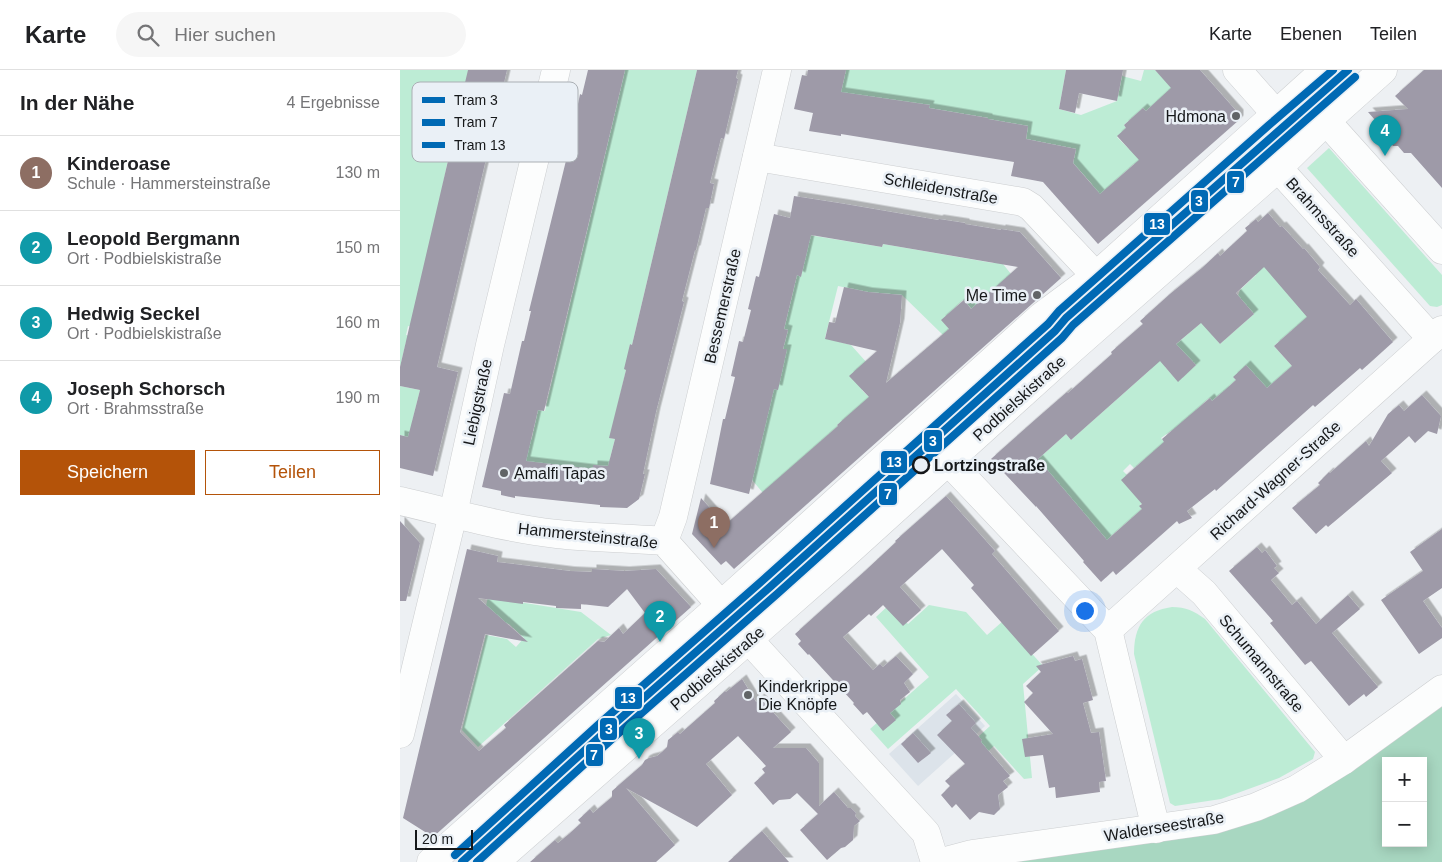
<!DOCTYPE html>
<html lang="de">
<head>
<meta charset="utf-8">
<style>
  body { margin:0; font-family:Helvetica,sans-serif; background:#f6f6f6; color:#202124 }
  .controls { position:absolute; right:15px; bottom:15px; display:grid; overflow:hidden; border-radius:0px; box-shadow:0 2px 12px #0003 }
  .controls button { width:45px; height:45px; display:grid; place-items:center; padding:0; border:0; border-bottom:1px solid #e0e0e0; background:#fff; color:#202124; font:25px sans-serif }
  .scale { position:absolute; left:15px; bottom:12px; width:58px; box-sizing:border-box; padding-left:5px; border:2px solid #16181a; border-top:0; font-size:14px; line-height:18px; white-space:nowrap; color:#16181a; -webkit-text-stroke:4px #eaf0f6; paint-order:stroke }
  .you { position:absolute; left:684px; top:540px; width:18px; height:18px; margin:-12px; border:4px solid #fff; border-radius:50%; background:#1a73e8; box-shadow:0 0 0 8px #1a73e833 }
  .badge { display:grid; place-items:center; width:32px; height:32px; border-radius:50%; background:#b45309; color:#fff; font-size:16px; font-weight:700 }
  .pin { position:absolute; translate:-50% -41px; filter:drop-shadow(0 1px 2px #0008) }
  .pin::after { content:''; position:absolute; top:26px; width:18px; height:15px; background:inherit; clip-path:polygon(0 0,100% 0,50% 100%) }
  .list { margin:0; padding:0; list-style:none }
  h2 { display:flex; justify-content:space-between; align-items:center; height:65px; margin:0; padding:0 20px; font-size:21px }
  h2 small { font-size:16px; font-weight:400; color:#757577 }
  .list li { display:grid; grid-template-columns:32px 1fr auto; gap:15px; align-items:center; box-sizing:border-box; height:75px; padding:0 20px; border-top:1px solid #e0e0e0 }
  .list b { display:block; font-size:19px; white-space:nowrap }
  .list p { margin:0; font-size:16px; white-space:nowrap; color:#757577 }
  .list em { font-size:16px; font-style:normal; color:#757577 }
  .actions { display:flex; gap:10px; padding:15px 20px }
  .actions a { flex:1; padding:11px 0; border:1px solid #b45309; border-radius:0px; text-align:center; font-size:18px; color:#b45309 }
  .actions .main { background:#b45309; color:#fff }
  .icon { flex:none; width:28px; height:28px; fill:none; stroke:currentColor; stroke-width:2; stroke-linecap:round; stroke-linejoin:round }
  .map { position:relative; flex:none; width:1042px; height:792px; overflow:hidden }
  header { display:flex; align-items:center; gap:30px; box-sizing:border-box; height:70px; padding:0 25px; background:#fff; border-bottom:1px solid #e0e0e0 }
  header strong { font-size:24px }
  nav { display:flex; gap:28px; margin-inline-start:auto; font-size:18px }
  .search { width:350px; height:45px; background:#f6f6f6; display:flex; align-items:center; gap:12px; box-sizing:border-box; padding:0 18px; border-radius:28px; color:#757577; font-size:19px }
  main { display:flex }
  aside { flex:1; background:#fff }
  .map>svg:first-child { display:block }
</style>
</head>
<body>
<header>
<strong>Karte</strong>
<div class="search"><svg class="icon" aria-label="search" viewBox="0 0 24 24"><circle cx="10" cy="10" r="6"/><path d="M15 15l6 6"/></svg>Hier suchen</div>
<nav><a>Karte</a><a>Ebenen</a><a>Teilen</a></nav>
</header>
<main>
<aside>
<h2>In der Nähe<small>4 Ergebnisse</small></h2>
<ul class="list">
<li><span class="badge" style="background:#8d6e63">1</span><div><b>Kinderoase</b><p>Schule · Hammersteinstraße</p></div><em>130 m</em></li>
<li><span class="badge" style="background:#0f9aa8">2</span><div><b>Leopold Bergmann</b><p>Ort · Podbielskistraße</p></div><em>150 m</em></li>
<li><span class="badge" style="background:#0f9aa8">3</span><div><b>Hedwig Seckel</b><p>Ort · Podbielskistraße</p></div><em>160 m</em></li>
<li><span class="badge" style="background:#0f9aa8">4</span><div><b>Joseph Schorsch</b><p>Ort · Brahmsstraße</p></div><em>190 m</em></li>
</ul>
<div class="actions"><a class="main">Speichern</a><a>Teilen</a></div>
</aside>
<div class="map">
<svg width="1042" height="792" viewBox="0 0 1042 792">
  <defs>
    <filter id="shadow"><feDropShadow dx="4.5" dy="-4.5" stdDeviation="0" flood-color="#0004"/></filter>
  </defs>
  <rect width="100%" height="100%" fill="#edf0f3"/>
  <path fill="#dce3ea" d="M556,624L585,656L518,716L489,684Z"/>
  <g fill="#bdecd5">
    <path d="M0,0H70L64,21H65L54,61L13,257L8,256L6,265L11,266L6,272L0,297Z"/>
    <path d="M225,0H297L232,275L230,274L226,300L210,368L215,369L210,388L211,402L201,396L193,395V400L118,393L132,368L138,340L145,341Z"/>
    <path d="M446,0H666L659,39L681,45L717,31L722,6L741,11L744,0H755L776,21L754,34L746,41L743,38L724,55L726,58L717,67L729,79L733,75L745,84L735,95L734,94L716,110L700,129L691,113L673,93L676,79L626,69L628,56L588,49V48L529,38V35L467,26L440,25Z"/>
    <path d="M929,78L1042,205V235L1037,237L1030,236L907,98Z"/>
    <path d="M409,165L482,177L483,174L593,193L599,189L611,204L572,239L563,230L542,250L549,259L543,265L502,225L467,222L438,216L425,268L451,275L468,294L462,320L471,329L437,355L438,356L363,423L348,405L386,279H383L388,260L384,259L397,205L401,206L408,176Z"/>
    <path d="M862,193L914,254L892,260L874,276L892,296L865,320L833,307L836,310L829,316L849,340L820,324L812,331L809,328L792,344L799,352L786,378L771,361L761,368L765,373L734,398L730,394L723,401L727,405L722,410L748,429L740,435L742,439L711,466L708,473L699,462V461L637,390L666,364L671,370L750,300L757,289L771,291L765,297L778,311L796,295L774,276L802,252L820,274L854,244L838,226L840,220L856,205L855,204Z"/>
    <path d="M0,316L20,320L12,352V368L0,365Z"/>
    <path d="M88,527L181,542L211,565L198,569L78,677L62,660L86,565L107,569L116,577L124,568L109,554L83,549Z"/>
    <path d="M490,534L508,554L529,535L566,542L587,565L603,551L643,596L623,614L632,708L624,709L594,676L578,690L567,677L590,656L556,619L488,679L470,659L529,607L476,547Z"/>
    <path d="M772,537C786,537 794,541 805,549L915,682L913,689L879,708L821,729L775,736L770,733L734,584C734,556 744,541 772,537Z"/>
  </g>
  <path fill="#a8d7c1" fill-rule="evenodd" d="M1042,619V792H542L856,737ZM986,691H1023V773H986Z"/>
  <g fill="#9e9aa8" fill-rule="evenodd" filter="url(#shadow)">
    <path d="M68,0H107L37,297L58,302L33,406L0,398V365L8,367L20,320L0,316V297L57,52L65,21H63Z"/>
    <path d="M188,0H225L144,341L138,340L126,391L193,399V395L208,396L215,369L209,368L226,300L224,299L230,274L232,275L297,0H338L336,8L338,9L324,69L321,68L310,113L314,114L309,138H306L296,180H295L282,231L284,232L256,342L243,404H245L239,429L227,438L200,437V435L115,426V428L101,425V421L82,417L104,323L110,324L122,271H124L131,241H129L175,54H174L180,24L182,25Z"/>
    <path d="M408,0H446L441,22L530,35L529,38L588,48V49L628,56L626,69L676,79L673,93L700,124L739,90L717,66L726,58L724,55L743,38L746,41L771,18L755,0H800L839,44V50L698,174L643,112L611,106L614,92L441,64V66L409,61L413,43L394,39L402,5L407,6Z"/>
    <path d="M666,0H723L717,31L679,23L675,43L659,39Z"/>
    <path d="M1024,0H1042V118L1011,83H1004L998,76H993L988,70V65L968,42L1008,39L995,26Z"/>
    <path d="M394,126L445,134L538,150L539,149L565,153V154L601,160V159L620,162L661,208L334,499L326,491L321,495L292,464L301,428L325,455L438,356L437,355L469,327L449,306L477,281L425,269L429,252L435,253L444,217L468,222L502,225L500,253L486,313L549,259L541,250L564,230L571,239L618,197L483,174L482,177L411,165L401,207L397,205L384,259L388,260L383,279H387L378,320L374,319L349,424L310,414L323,349H325L335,307L331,306L339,271L343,272L351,240L348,239L356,206L359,207L374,144L390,148Z"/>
    <path d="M868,143L880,157L882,156L903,179L904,178L920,197L918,200L950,235L956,229L993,272L962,300L960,298L915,337L913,335L816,421L815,419L787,441L792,448L779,454L777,451L716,505L713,501L701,512L683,492L684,491L636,436V437L591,389L636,349L667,322L668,323L712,284L711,282L743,254L740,251L770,224L802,198L818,183L820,186L847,161L845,158L856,149L858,152ZM864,197L907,247L874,276L892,296L867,318L846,295L833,307L836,310L825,320L812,331L810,328L762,369L764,372L721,410L742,434L739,436L742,439L707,470L638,389L666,364L671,370L760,291L778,312L796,295L776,274L801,253L820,274L838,258L854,244L836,223Z"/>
    <path d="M1022,325L1041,346L1037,364L1028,361L1015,373L1009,366L981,391L992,403L928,457L926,455L916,464L892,438L920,415L918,413L929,402L930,403L966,371L969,376L988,344L999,335L1004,341Z"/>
    <path d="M546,426L595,481L592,484L659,561L631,586L571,518L574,515L542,479L500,517L521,540L503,556L483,535L471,546L469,544L443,567L473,600L480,594L483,597L496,586L513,604L504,613L510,622L500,630L501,634L490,643L496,650L483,661L467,642L463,645L453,634L454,633L409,584L408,585L398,574L401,571L395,564L465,501L496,472L495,471Z"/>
    <path d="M0,451L20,473L6,531H0Z"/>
    <path d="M1042,459V518L1023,531L1042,558V568L1019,584L981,530L1023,501L1010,482Z"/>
    <path d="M857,477L862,483L865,480L877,496L874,498L879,503L871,510L892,535L897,531L916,554L948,525L960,539L932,563L978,617L966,627L964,624L949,636L911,591L905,595L870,553L873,551L829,501Z"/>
    <path d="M67,479L98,486L97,492L170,501L192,502V499L225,501L256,499L291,537L33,767L3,748ZM227,519L245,543L223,564L219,558L204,572L198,571L104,655L106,658L79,681L60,662L85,564L128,572L78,528L123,534V532L156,536V538L181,539V534L208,537Z"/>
    <path d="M673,586L675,591L682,589L693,630L683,633L691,663L699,662L706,711L699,712L700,722L656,728L655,717L649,718L643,685L625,687L622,669L653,664L624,632L633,623L626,616L641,602L636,596Z"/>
    <path d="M342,609L356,632L360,628L391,662L373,678H406L419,693V736L434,722L448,738H451L456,743L455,746L460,751L454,756L453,770L445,777L441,778L427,790L408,769L400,760L418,744L397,723L390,729L379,730L373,735L354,713L365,703L362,699L366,696L338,666L306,694L332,725L297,757L226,718L275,775L256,792H130L155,770L158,773L169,764L181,753L178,750L190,739L193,743L212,727V721L242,695L245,690L249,688L257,686L262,682L267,677L268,670L278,662L280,664L315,633L314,631L325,621L326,622Z"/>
    <path d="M559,634L576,653L571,658L582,670L581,672L610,706L603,711L608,717L598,725L600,739L594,745L579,742L570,750L556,734L552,738L541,725L550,716L545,711L565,694L537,665L552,651L546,645Z"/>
    <path d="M513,663L531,683L518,693L501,674Z"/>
    <path d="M362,761L389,792H328L353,769Z"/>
  </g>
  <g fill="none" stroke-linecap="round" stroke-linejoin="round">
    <defs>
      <g id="minor">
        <path d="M837,0L876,44"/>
        <path d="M876,44L878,98L1032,269"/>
        <path d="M876,44L926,51L1042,180"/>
        <path d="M357,87L623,132L631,137L696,206"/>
        <path d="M548,391L708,560L756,759"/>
        <path d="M0,431C52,443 104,458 157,464C192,468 228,468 264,471L321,535"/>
        <path d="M264,471L273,447L377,0"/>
        <path d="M777,499L804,523L944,690"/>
        <path d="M708,560L1042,260"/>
        <path d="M349,570L526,763L535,792"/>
        <path d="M0,664L53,444L90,275L156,0"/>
        <path d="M542,792L572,784L814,750L856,737L897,719L944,690L1042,619"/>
      </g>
      <g id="major">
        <path d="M31,792L321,535L642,246L696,206L925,0"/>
        <path d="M95,792L440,489L672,279L878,98L926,51L983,0"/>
      </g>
    </defs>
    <use href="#minor" stroke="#ccced0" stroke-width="29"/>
    <use href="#major" stroke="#ccced0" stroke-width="29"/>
    <use href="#minor" stroke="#fcfdfd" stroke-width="28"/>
    <use href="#major" stroke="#fcfdfd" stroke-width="28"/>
    <defs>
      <path id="tram-1" d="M62,792L205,662L370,517L655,261L666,248L948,0"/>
      <path id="tram-2" d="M77,792L212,669L377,524L662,268L673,255L955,7"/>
      <path id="tram-3" d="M55,785L198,655L363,510L648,254L659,241L869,55L933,0"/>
    </defs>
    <use href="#tram-1" stroke="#eaf0f6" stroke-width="11"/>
    <use href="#tram-2" stroke="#eaf0f6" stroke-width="11"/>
    <use href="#tram-3" stroke="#eaf0f6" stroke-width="11"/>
    <use href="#tram-1" stroke="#0069b4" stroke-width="8"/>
    <use href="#tram-2" stroke="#0069b4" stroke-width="8"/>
    <use href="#tram-3" stroke="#0069b4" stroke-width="8"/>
  </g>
  <g fill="#616466" stroke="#eaf0f6" stroke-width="2">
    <circle cx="836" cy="46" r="5"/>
    <circle cx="637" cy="225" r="5"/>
    <circle cx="104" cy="403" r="5"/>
    <circle cx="348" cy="625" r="5"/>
  </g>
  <circle fill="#eaf0f6" stroke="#16181a" stroke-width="2.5" cx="521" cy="395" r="8"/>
  <g text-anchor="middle" stroke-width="5" stroke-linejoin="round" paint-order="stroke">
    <g font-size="16" fill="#16181a" stroke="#eaf0f6" text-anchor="end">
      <text x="826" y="52">Hdmona</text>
      <text x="627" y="231">Me Time</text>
      <text x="114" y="409" text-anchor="start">Amalfi Tapas</text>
      <text x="358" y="622" text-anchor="start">Kinderkrippe<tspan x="358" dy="18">Die Knöpfe</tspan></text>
    </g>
    <g font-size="16" fill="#16181a" stroke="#eaf0f6">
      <text transform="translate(541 118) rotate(10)" y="6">Schleidenstraße</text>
      <text transform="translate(923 147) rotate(48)" y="6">Brahmsstraße</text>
      <text transform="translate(322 236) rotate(-77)" y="6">Bessemerstraße</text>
      <text transform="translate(619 328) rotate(-42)" y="6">Podbielskistraße</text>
      <text transform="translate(77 332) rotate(-78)" y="6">Liebigstraße</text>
      <text transform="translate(875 410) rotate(-42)" y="6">Richard-Wagner-Straße</text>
      <text transform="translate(188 465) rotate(6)" y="6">Hammersteinstraße</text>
      <text transform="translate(862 593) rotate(50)" y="6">Schumannstraße</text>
      <text transform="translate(317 598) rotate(-41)" y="6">Podbielskistraße</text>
      <text transform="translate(764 756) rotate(-9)" y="6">Walderseestraße</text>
    </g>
    <g font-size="16" font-weight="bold" fill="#16181a" stroke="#eaf0f6" text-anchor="start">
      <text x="534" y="401">Lortzingstraße</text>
    </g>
  </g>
  <rect x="12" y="12" width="166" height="80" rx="8" fill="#eaf0f6" stroke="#aaafb4" stroke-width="1"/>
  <rect x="22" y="27" width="23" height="6" fill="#0069b4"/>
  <rect x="22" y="49" width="23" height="7" fill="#0069b4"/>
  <rect x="22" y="72" width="23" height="6" fill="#0069b4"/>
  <g font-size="14" fill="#16181a">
    <text x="54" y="35">Tram 3</text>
    <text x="54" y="57">Tram 7</text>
    <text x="54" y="80">Tram 13</text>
  </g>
  <g stroke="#eaf0f6" stroke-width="2">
    <rect x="826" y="100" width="19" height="24" rx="5" fill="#0069b4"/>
    <rect x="790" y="119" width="19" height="24" rx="5" fill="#0069b4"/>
    <rect x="743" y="142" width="28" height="24" rx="5" fill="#0069b4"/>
    <rect x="523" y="359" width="20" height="24" rx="5" fill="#0069b4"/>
    <rect x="480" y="380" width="28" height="24" rx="5" fill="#0069b4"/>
    <rect x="478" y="412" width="20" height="24" rx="5" fill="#0069b4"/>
    <rect x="214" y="616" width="29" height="24" rx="5" fill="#0069b4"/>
    <rect x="199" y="647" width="19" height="24" rx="5" fill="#0069b4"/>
    <rect x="185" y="673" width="19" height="24" rx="5" fill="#0069b4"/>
  </g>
  <g font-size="14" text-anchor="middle" font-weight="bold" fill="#fff">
    <text x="836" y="117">7</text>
    <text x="799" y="136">3</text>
    <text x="757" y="159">13</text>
    <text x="533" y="376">3</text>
    <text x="494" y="397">13</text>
    <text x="488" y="429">7</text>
    <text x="228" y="633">13</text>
    <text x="209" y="664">3</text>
    <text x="194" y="690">7</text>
  </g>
</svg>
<div class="controls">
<button>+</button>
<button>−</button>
</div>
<div class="scale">20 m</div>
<div class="you"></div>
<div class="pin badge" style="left:314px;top:478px;background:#8d6e63">1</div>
<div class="pin badge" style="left:260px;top:572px;background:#0f9aa8">2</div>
<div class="pin badge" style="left:239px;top:689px;background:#0f9aa8">3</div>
<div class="pin badge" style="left:985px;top:86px;background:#0f9aa8">4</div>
</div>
</main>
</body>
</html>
